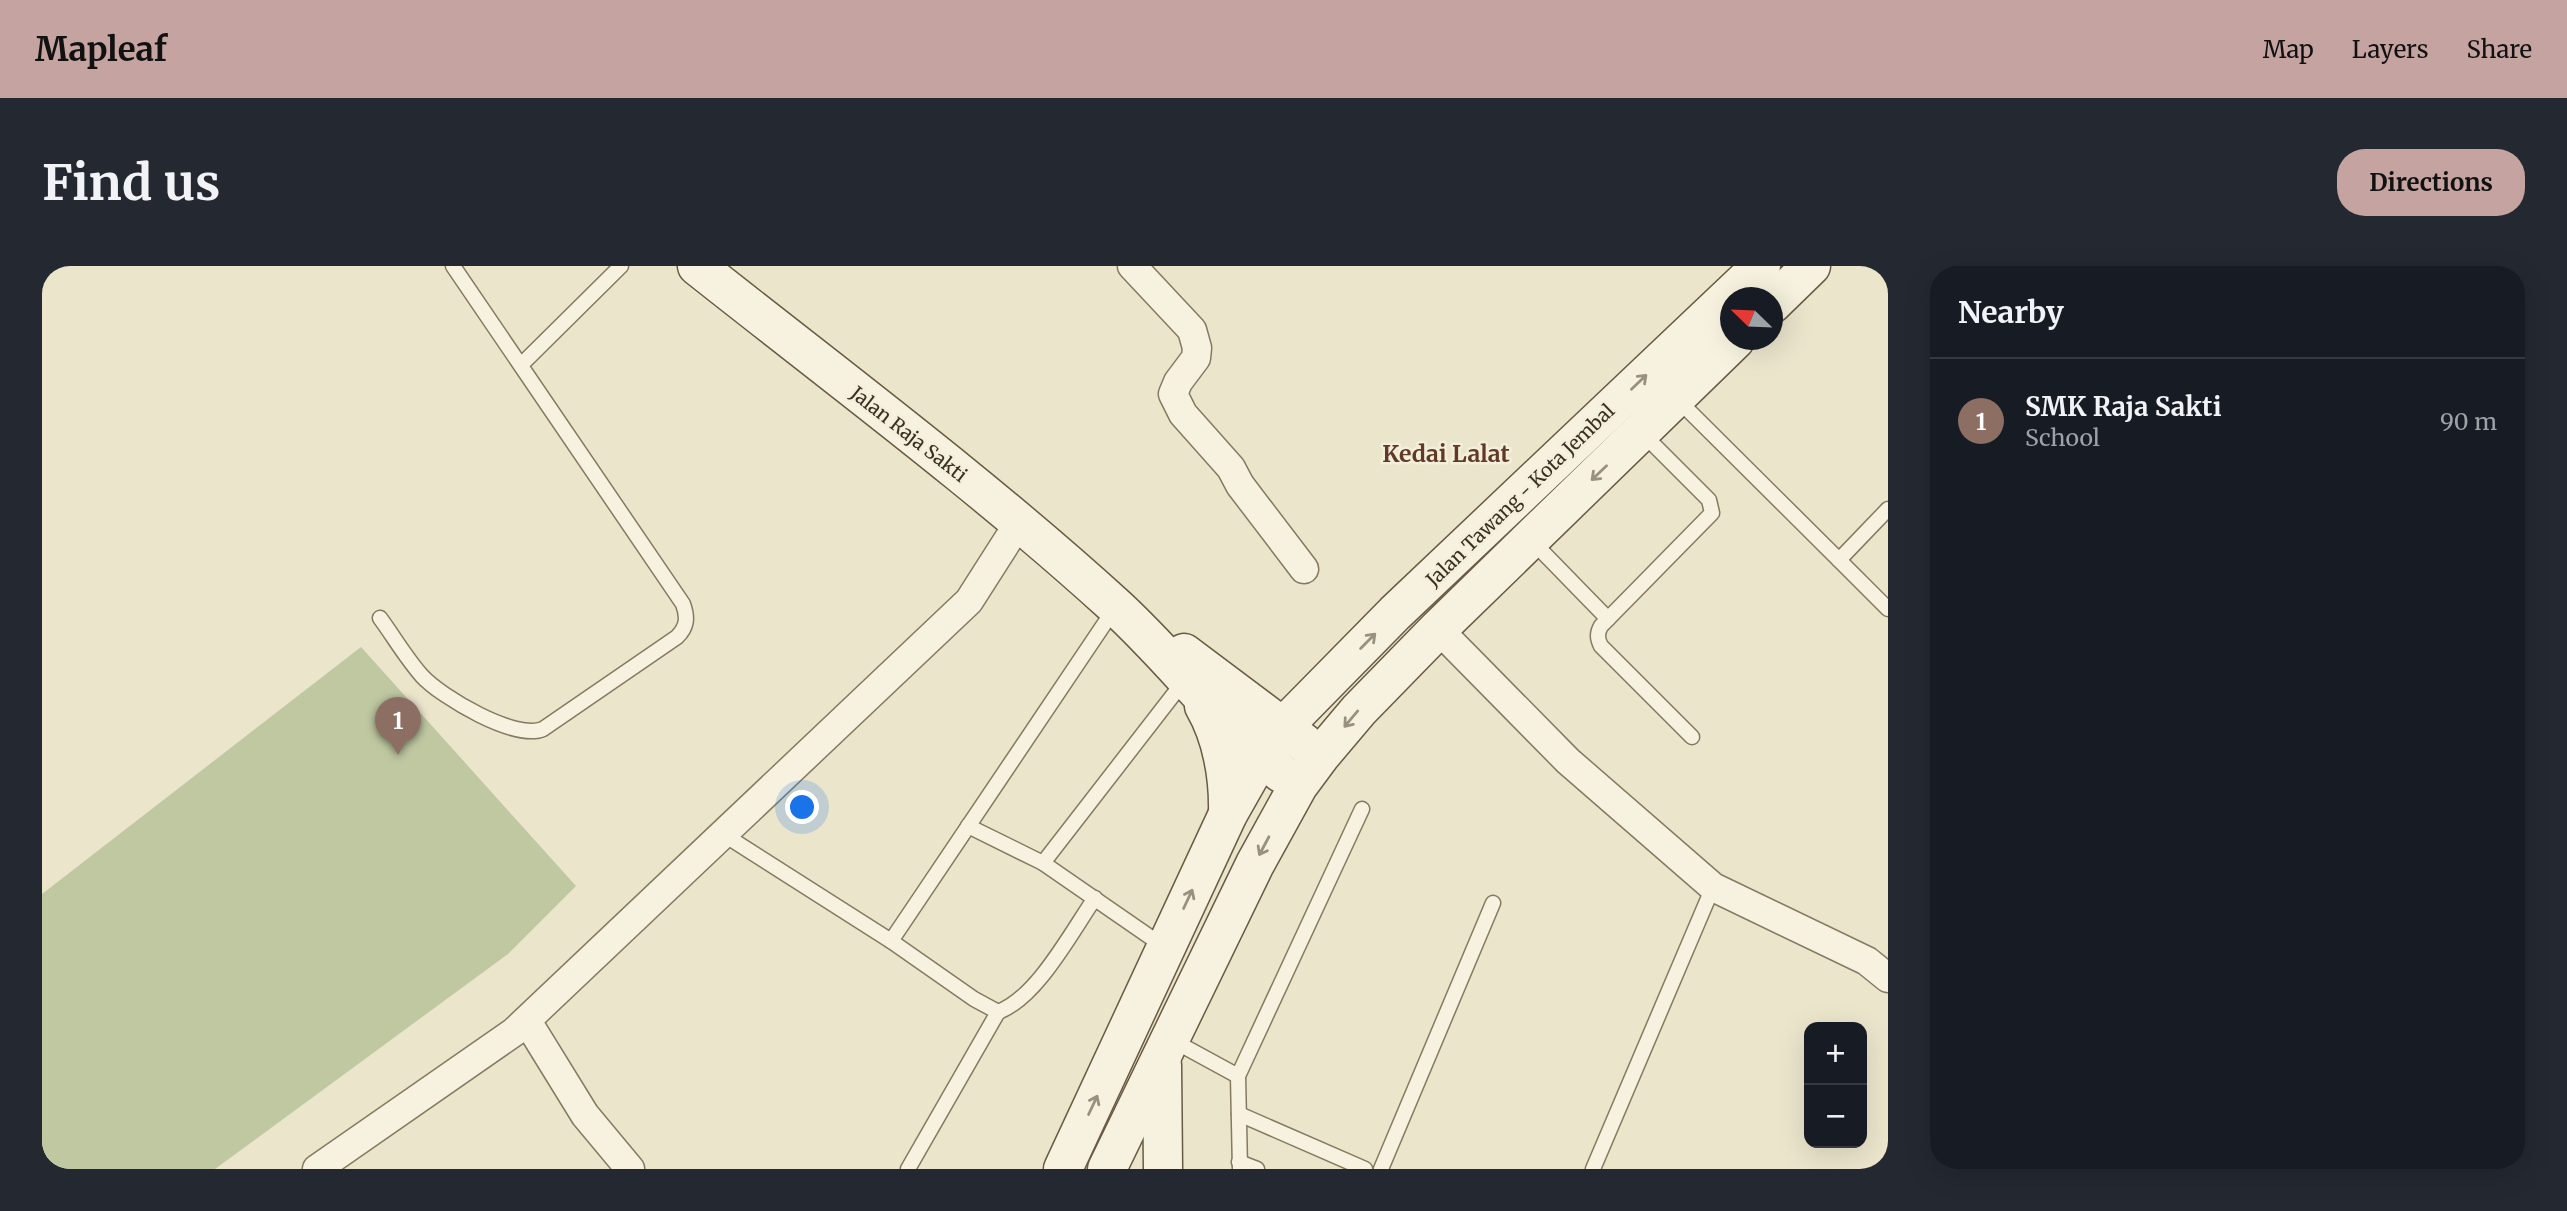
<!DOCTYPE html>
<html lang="en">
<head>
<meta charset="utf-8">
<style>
  body { margin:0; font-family:Merriweather,serif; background:#242831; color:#f1f3f6 }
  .controls { position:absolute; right:21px; bottom:21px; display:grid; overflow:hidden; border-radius:14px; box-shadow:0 7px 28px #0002 }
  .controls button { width:63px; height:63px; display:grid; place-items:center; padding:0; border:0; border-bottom:2px solid #363941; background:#171b24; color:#f1f3f6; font:35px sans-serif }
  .compass { position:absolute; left:1678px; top:21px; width:63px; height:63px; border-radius:50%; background:#171b24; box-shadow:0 7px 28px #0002; rotate:293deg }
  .you { position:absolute; left:761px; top:542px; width:24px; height:24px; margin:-18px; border:5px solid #fff; border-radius:50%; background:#1a73e8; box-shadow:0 0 0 10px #1a73e833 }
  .badge { display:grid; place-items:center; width:46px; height:46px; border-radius:50%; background:#c5a3a0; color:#fff; font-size:23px; font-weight:700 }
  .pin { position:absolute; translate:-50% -58px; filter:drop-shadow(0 2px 4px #0008) }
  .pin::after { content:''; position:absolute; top:37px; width:24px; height:21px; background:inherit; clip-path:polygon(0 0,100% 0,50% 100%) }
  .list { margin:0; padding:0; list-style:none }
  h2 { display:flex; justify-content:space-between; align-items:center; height:91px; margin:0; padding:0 28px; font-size:30px }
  h2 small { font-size:23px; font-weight:400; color:#9ea1a6 }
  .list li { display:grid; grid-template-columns:46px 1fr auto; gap:21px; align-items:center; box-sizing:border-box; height:126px; padding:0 28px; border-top:2px solid #363941 }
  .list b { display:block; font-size:26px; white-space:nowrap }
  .list p { margin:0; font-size:23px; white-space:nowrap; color:#9ea1a6 }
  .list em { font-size:23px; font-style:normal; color:#9ea1a6 }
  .map { position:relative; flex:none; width:1846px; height:903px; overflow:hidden; border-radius:28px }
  header { display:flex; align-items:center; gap:42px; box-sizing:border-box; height:98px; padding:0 35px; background:#c5a3a0; color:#111 }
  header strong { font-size:33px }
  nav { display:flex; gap:38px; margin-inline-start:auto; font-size:24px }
  .intro { display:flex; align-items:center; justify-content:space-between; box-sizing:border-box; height:168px; padding:0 42px }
  h1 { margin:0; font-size:49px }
  .button { padding:18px 32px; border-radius:28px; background:#c5a3a0; color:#111; font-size:24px; font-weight:700 }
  main { display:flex; gap:42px; padding:0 42px }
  aside { flex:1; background:#171b24; border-radius:28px; box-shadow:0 7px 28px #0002 }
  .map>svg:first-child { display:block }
</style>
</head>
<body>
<header>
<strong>Mapleaf</strong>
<nav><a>Map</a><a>Layers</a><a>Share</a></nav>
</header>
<div class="intro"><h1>Find us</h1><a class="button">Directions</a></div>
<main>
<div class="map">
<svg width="1846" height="903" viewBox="0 0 1846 903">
  <rect width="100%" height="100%" fill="#ebe5cc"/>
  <path fill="#bfc8a1" d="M319,381L534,620L466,688L173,903H0V628Z"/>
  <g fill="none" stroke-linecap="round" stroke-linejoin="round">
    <defs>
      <g id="service">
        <path d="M479,99L579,0"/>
        <path d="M1634,132L1797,294L1846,243"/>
        <path d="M1600,167L1667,234L1670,247L1559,360C1555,367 1555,372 1559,380L1650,471"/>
        <path d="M1489,274L1566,353"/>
        <path d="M1797,294L1846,343"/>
        <path d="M338,352C352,371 364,392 380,410C399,431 474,475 501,463L635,371C645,361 646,352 641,338L411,0"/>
        <path d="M926,560L1001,597L1142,415"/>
        <path d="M681,568L849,675L932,733L956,746L866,903"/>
        <path d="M1001,597L1124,682"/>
        <path d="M849,675L1073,342"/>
        <path d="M956,746C995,732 1030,665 1053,632"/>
        <path d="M1130,774L1196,810"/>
        <path d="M1197,848L1323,903"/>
        <path d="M1197,896L1215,903"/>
        <path d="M1198,903L1196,810L1320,543"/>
        <path d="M1339,903L1451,637"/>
        <path d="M1551,903L1671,621"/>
      </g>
      <g id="minor">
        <path d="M1090,0L1150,64L1155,82L1154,92L1136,116L1131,128L1141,148L1189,202L1198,219L1262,303"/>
        <path d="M1396,363L1526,495L1671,621L1825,695L1846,712"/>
        <path d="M485,755L543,849L588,903"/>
        <path d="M275,903L472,766L927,335L978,255"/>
      </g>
      <g id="secondary">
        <path d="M655,0C795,111 939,218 1071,338C1130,391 1177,457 1239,507"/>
        <path d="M1730,38L1769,0"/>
        <path d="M1142,387L1262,477"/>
        <path d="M1162,440C1180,471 1187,511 1186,548"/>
        <path d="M1120,799L1121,903"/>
        <path d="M1021,903L1186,548L1219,490L1240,462L1353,347L1719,0"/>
        <path d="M1065,903L1213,598L1256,520L1279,489L1317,444L1396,363L1693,74"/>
      </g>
    </defs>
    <use href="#service" stroke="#867961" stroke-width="17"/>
    <use href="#minor" stroke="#867961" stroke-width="31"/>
    <use href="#secondary" stroke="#695a44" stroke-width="41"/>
    <use href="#service" stroke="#f6f2df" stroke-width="14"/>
    <use href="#minor" stroke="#f6f2df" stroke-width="28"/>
    <use href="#secondary" stroke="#f6f2df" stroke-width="38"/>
  </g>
  <defs><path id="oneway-shaft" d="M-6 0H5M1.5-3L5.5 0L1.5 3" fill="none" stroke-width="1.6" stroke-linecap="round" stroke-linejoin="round" transform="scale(1.75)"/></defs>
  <g stroke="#989181">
    <use href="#oneway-shaft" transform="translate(1597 116) rotate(-44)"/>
    <use href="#oneway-shaft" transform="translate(1557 207) rotate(136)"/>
    <use href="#oneway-shaft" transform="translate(1326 375) rotate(-45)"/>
    <use href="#oneway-shaft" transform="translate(1309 453) rotate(130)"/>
    <use href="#oneway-shaft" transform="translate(1222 580) rotate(118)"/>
    <use href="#oneway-shaft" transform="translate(1146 633) rotate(-65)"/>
    <use href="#oneway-shaft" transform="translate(1051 839) rotate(-65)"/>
  </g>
  <g text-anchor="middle" stroke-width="5" stroke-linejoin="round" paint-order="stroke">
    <g font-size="19" fill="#393023" stroke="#f3efdb">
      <text transform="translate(867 168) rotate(38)" y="7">Jalan Raja Sakti</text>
      <text transform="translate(1478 229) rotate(-44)" y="7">Jalan Tawang - Kota Jembal</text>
    </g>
    <g font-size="23" font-weight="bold" fill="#613927" stroke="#f3efdb">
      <text x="1404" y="196">Kedai Lalat</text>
    </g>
  </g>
</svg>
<div class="controls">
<button>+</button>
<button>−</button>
</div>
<svg class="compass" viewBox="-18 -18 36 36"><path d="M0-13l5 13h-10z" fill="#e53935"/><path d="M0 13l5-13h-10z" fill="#9ea1a6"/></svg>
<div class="you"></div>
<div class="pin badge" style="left:356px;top:489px;background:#8d6e63">1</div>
</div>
<aside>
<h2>Nearby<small></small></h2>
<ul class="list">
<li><span class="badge" style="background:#8d6e63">1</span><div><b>SMK Raja Sakti</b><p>School</p></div><em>90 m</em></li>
</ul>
</aside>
</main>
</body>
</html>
